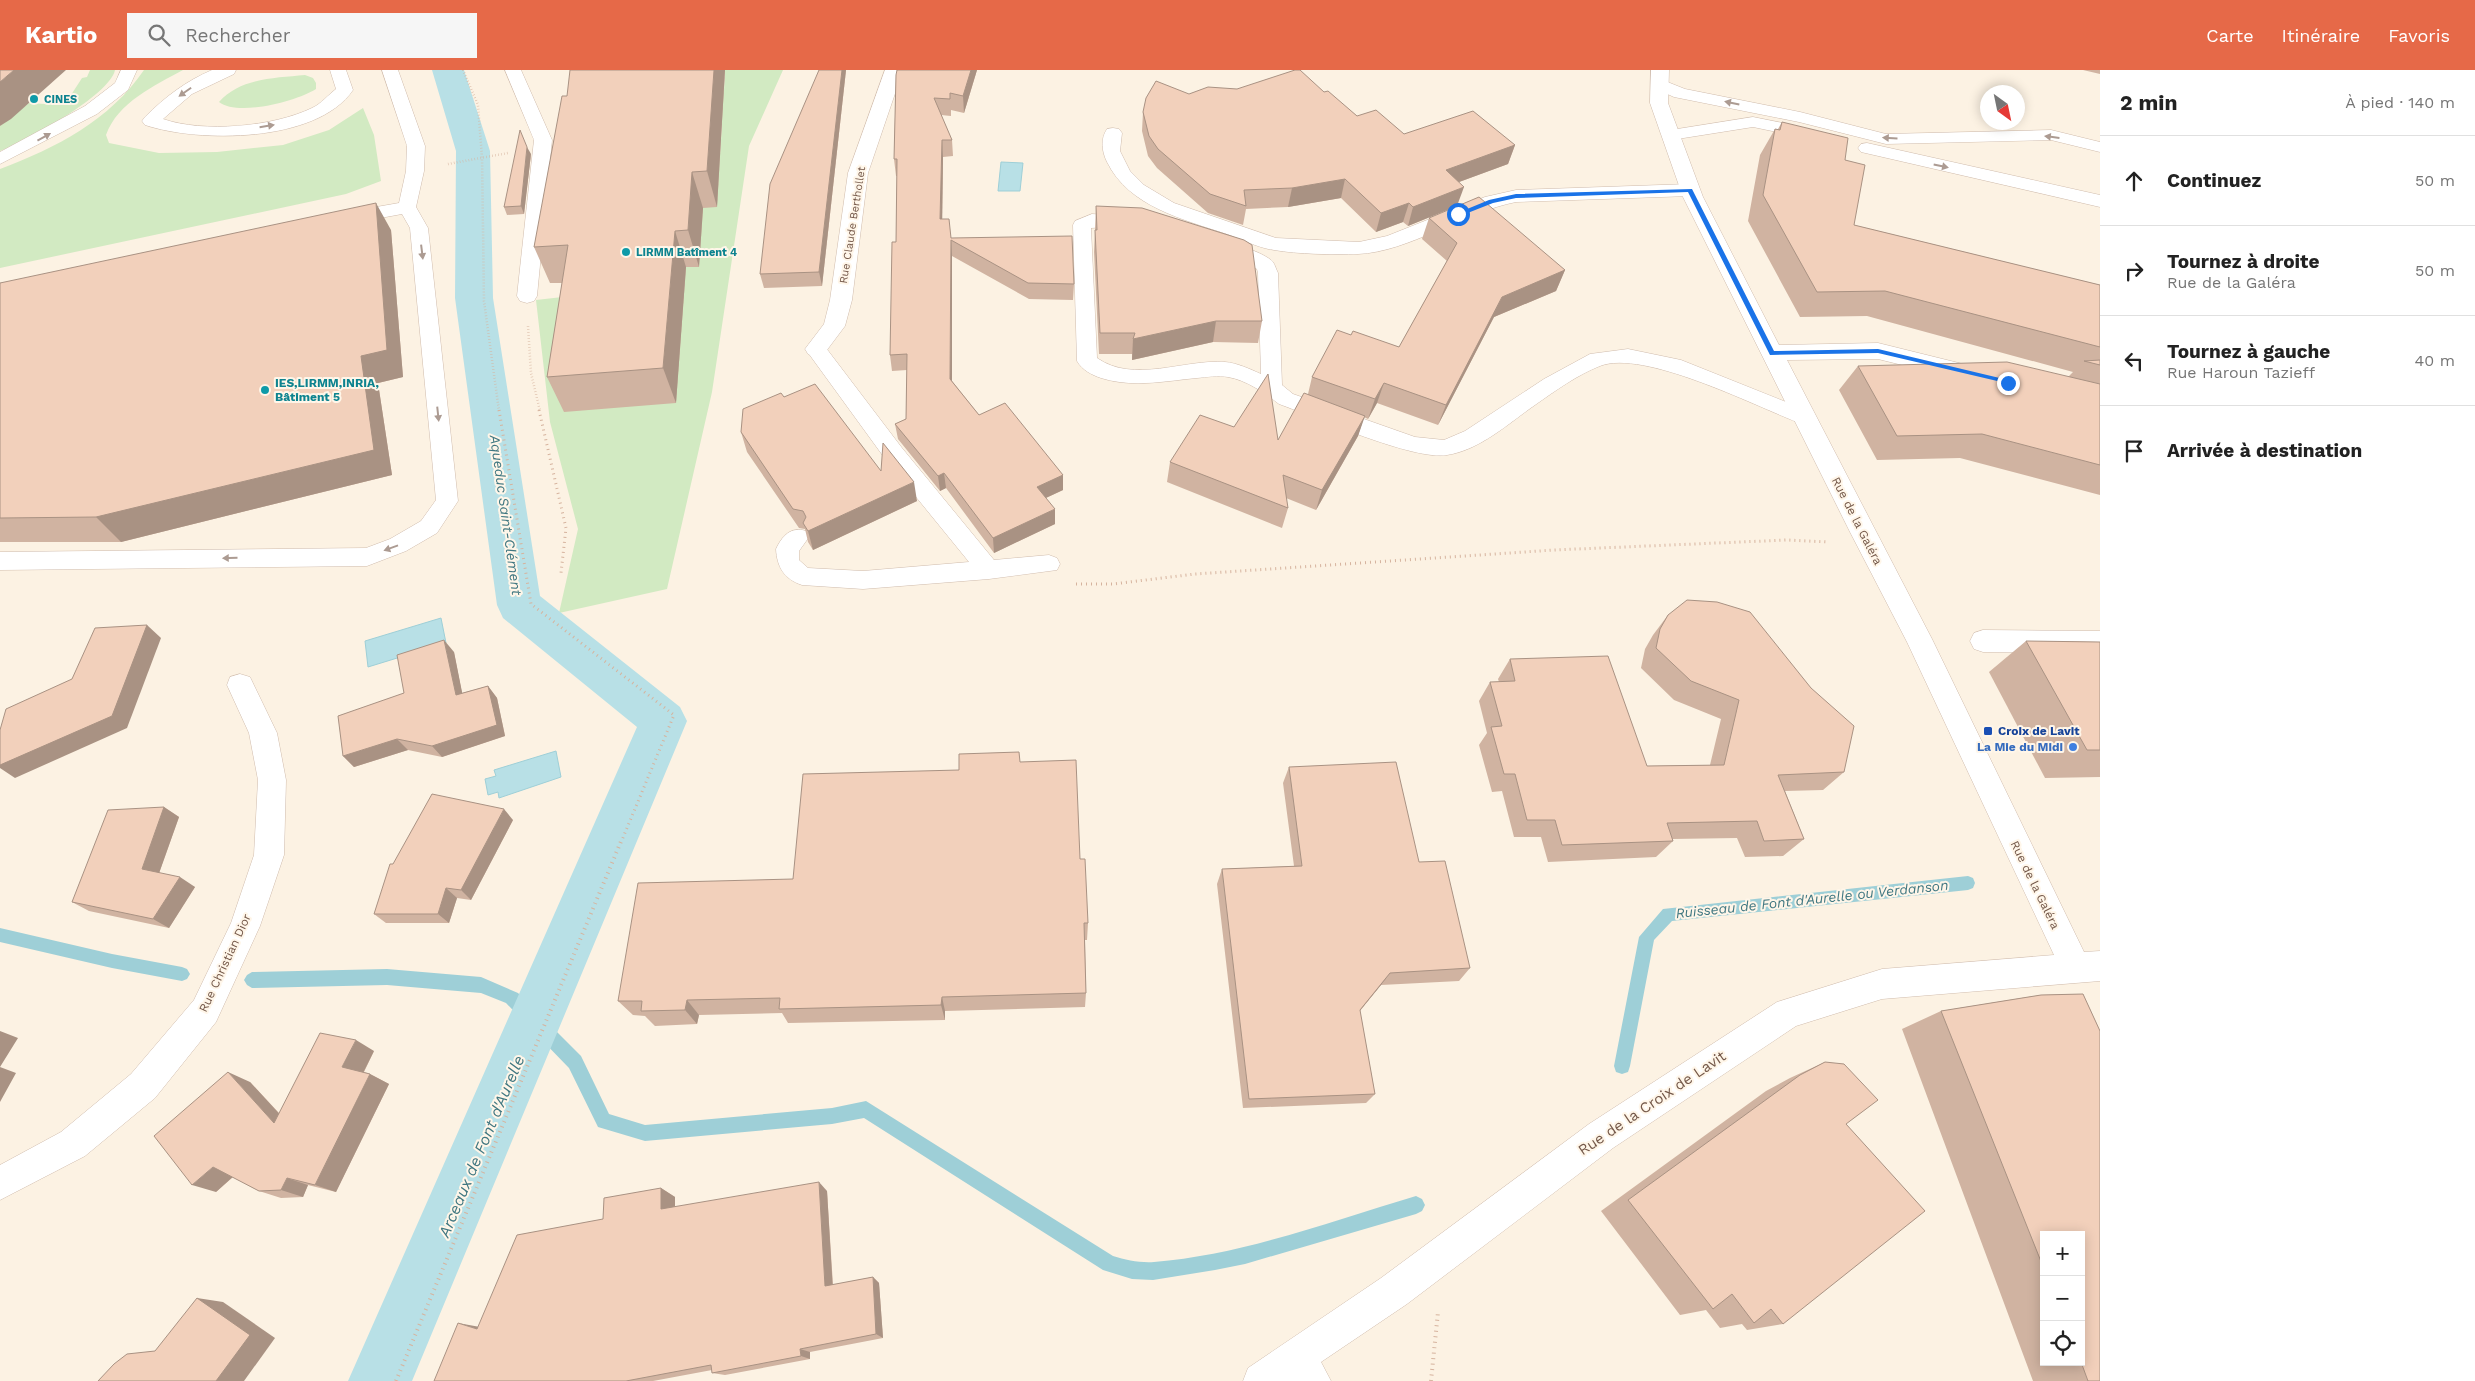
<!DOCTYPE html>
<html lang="fr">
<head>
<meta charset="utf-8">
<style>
  body { margin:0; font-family:"Work Sans",sans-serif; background:#f6f6f6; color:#222 }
  .controls { position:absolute; right:15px; bottom:15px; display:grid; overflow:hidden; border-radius:0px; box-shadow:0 2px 12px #0003 }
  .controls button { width:45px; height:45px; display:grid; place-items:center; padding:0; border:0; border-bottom:1px solid #e0e0e0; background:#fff; color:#222; font:25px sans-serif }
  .compass { position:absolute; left:1980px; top:15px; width:45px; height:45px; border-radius:50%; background:#fff; box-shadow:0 2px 12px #0003; rotate:147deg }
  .stop { position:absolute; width:15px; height:15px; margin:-11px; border:4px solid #1a73e8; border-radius:50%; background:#fff }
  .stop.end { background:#1a73e8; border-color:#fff; box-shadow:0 1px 5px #0008 }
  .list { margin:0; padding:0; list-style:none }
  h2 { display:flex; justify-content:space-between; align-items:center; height:65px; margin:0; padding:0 20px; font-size:21px }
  h2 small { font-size:16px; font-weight:400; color:#767676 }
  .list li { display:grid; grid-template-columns:32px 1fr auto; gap:15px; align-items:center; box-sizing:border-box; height:90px; padding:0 20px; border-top:1px solid #e0e0e0 }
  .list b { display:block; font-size:19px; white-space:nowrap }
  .list p { margin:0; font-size:16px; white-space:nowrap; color:#767676 }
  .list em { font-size:16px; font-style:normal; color:#767676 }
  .icon { flex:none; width:28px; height:28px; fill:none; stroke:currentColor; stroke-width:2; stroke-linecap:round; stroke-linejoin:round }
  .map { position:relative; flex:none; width:2100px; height:1311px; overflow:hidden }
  header { display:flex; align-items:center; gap:30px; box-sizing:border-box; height:70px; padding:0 25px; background:#e66948; color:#fff }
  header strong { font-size:24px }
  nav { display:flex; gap:28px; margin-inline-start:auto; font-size:18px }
  .search { width:350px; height:45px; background:#f6f6f6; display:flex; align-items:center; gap:12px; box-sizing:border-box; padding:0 18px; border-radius:0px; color:#767676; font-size:19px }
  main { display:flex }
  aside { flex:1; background:#fff }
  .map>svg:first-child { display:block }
</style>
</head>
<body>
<header>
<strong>Kartio</strong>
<div class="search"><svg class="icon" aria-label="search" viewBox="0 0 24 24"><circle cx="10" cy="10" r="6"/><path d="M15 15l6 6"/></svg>Rechercher</div>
<nav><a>Carte</a><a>Itinéraire</a><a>Favoris</a></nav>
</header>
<main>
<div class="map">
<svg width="2100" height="1311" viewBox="0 0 2100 1311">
  <rect width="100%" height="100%" fill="#fcf2e3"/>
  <g fill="#d2eac2">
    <path d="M90,0H115C110,25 25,72 0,81V56L29,33L61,35L71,25L82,8L87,7Z"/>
    <path d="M144,0H183C154,16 118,32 106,65L109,73L159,83L217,82L283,75L329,60L363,38L374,65L381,111L346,124L0,198V99C56,78 110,50 144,0Z"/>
    <path d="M725,0H783L749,76L712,322L667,519L559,543L578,459L550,352L536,230L580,225L660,88L720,84L722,55L670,59L724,20Z"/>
    <path d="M305,5L313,8L316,13V19C297,31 238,47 219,32C240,8 275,8 305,5Z"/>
  </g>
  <g fill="#b8e0e6" stroke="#9ecfd7">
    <path d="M1001,92L1023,93L1020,121H998Z"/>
    <path d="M441,548L446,573L368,597L365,571Z"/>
    <path d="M556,681L561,707L499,728L498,722L488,725L485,709L496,706L494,700Z"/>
  </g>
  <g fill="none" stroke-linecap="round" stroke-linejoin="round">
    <g fill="#9ecfd7" fill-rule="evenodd">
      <path d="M1968,806L1973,808L1975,813L1973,818L1968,820L1672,851L1654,870L1630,996L1628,1002L1622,1004L1616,1002L1614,996L1639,867L1663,839Z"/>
      <path d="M0,858L112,884L182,897L187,899L190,904L187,909L182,911L112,898L0,872Z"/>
      <path d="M387,899L481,907L518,923L581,986L609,1044L645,1055L832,1038L866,1031L1113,1186C1126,1190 1140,1193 1154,1192C1243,1185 1331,1151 1416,1126L1422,1129L1425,1135L1422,1141L1416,1144L1245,1194L1215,1200L1153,1210L1132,1209L1103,1200L864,1048L832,1054L645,1071L598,1057L569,998L506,933L481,923L387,915L252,918L247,915L244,910L247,905L252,902Z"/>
    </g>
    <path fill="#b8e0e6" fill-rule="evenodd" d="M432,0H464L490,81L493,228L540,526L680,637L687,651L412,1311H348L637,657L503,548L497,535L455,228L456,81Z"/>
    <defs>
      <g id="service">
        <path d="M121,0H137L128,20L97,44L0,94V82L85,36L115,13Z"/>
        <path d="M212,0H236L234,4L192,24L163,49C203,63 273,57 312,38C321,34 328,25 336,19L330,0H346L353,20C317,73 199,73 145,55L142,51L145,47C165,27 186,11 212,0Z"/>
        <path d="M382,0H398L425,76L424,101L416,137L428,158L458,431L437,463L406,481L367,496L0,500V482L366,478L390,469L421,451L436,430L410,158L402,144L348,154L341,152L339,148L341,144L348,142L399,133L406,101L407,76Z"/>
        <path d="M505,0H521L552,70L537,226L534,231L527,233L520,231L517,226L534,70Z"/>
        <path d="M1660,9L1685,19L1800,42L1886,64L2051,60L2100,72V82L2051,70L1886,74L1799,52L1674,27L1654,18L1652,14L1654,10Z"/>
        <path d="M1753,47L1783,53L1786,57L1783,61L1777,62L1753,57L1671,70L1665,69L1662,65L1665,61L1671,60Z"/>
        <path d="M1113,58L1119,59L1122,63L1120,81L1130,101L1144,115L1174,133L1276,168L1359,172L1387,166L1485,127L1516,120L1690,114L1696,116L1699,120L1696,124L1690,126L1516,132C1464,142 1409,182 1358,184C1334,185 1297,184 1274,180C1258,178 1242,169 1227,164C1183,149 1129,137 1107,92C1102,82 1100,69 1107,59Z"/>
        <path d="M1867,73L2100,125V137L1861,82L1858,78L1861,74Z"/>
        <path d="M1092,144L1136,147L1138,151L1136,155L1091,158L1097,288C1134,314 1184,289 1225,292C1237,293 1250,299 1261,304L1258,203L1257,199L1241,190L1215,182L1213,178L1215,174C1227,170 1264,182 1273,192C1275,195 1276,199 1278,203L1282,315L1293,324L1415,367L1444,370L1465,361L1544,309L1590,284L1628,279L1681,290L1811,342L1815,347L1811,352L1804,355L1797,352C1753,335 1643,279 1600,296C1577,305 1555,321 1535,335C1509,353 1480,380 1447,385C1414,391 1315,347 1279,334C1265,323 1246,310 1228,307C1218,305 1207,307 1197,308C1165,311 1133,318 1101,308C1092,305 1082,300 1077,291L1073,155L1075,151Z"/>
        <path d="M816,272L823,274L902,378L994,490L1049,485L1057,488L1060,494L1057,500L989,509L863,519L802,515C784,509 777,497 776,479C782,466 791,456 806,461L809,467L799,481V490L808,498L863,501L969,492L886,390L809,284L806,279L809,274Z"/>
      </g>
      <g id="minor">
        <path d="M885,0H903L868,103L852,230L845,256L824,284L816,287L808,284L805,279L824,254L830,230L848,103Z"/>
        <path d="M1651,0H1669L1668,33L1703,127L1779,275L1878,273L1975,297L1978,303L1975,309L1967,311L1878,289L1787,290L1932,569L2084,882L2100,881V911L1882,929L1796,956L1613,1078L1407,1234L1321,1292L1331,1311H1243L1248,1298L1381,1208L1589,1054L1777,932L1882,899L2054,885L1907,572L1850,462L1683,127L1650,33Z"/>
        <path d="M1983,560L2100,561V583L1983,582L1974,579L1970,571L1974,563Z"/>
        <path d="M240,604L250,607L277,663L286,710L284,785L260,856L216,952L155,1028L85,1086L0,1130V1095L61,1062L131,1004L194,930L231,853L254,785L258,710L249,663L227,615L230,607Z"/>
      </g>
    </defs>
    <use href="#service" stroke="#d0bcad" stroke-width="1"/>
    <use href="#minor" stroke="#d0bcad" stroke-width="1"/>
    <g stroke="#d6b39e" stroke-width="2.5" stroke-dasharray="0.5 2.5" stroke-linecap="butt">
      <path d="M463,0L478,35L482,87L484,231L499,341"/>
      <path d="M448,94L508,83"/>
      <path d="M528,256L531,303L540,341"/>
    </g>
    <g stroke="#d6b39e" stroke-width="3" stroke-dasharray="1 4" stroke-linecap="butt">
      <path d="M499,340L531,534L674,645L622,770"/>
      <path d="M539,340L566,458L561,503"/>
      <path d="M1076,514H1113L1195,504L1554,480L1787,470L1828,472"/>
    </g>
    <g stroke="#d6b39e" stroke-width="4" stroke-dasharray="1 4.5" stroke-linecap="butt">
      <path d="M396,1311L622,769"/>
      <path d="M1431,1311L1438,1242"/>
    </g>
    <use href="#service" fill="#fff" fill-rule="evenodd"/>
    <use href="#minor" fill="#fff" fill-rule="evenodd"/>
  </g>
  <g fill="#d0b3a1" fill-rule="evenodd">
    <path d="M725,0L717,137L703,138L699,197H686L676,333L564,342L547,307L562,213H550L534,177L567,26Z"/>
    <path d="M819,0H846L822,216L764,218L760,204Z"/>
    <path d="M977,0L964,43L951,40V46L941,45L952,70L953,86L943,87L942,149L951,168L1074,214L1073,230L1029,229L952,186V311L979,345L1063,405V420L1046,428L1055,454L994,483L946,418L940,421L898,369L895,354L906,349L907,300L892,301L890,285L896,172L897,106H896L894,89L896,5Z"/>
    <path d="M2083,0H2100V4Z"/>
    <path d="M1324,22L1357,46L1404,64L1515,75L1508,94L1459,112L1457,136L1408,156L1403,152L1376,162L1341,128L1288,137L1246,139L1243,155L1208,143L1157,98L1148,86L1142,61L1143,42L1189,24Z"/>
    <path d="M1782,52L1845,90L1854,155L2100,215V425L1960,388L1877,390L1839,320L1858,296L2068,307L2073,302L1867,246L1800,247L1748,151L1760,85L1775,59H1778Z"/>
    <path d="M531,84L524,144L507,145L504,137Z"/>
    <path d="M1096,136L1262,251L1258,273L1213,272L1132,290V284H1099L1094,182Z"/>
    <path d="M1429,148L1565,200L1556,221L1494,247L1438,355L1377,333L1368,349L1364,347L1358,366L1316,440L1286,428L1288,438L1282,458L1167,412L1170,392L1234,357L1278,370L1308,324L1312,307L1351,265L1399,277L1447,191L1422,169Z"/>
    <path d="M391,160L403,307L378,313L392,405L121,472H0V213Z"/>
    <path d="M784,327L881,401L917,431L813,480L808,472L805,459L799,458L747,382L741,362Z"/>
    <path d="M1668,545L1844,702L1823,720L1785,721L1804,769L1783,786L1745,787L1737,768L1672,769L1673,771L1656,787L1548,792L1541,767H1514L1502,721L1492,722L1479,675L1487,663L1479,631L1490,612H1499L1498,609L1510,589L1647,696L1710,695L1721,649L1674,630L1641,598L1645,579L1653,565Z"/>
    <path d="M2026,571L2100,572V707L2045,708L1989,602Z"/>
    <path d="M454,582L462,623L488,616L497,628L505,666L442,687L408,680L354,697L343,686L404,623Z"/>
    <path d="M1020,692L1080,789L1088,853L1087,870H1085L1086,923L1085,937L945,941V950L788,953L782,943L699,945L697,954L655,956L645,946L633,945L618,931L793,809L959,700Z"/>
    <path d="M1289,697L1419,792L1470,898L1459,911L1381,915L1360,941L1375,1024L1366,1033L1243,1038L1217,814L1222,799L1294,796L1283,713Z"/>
    <path d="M164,737L179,747L159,803L195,817L169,858L89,841L72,832Z"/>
    <path d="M513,750L471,830L457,828L449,853H386L374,844L393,794Z"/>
    <path d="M2083,924L2100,961V1311H2033L1902,959L1941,941L2041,925ZM2044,1165H2081V1292H2044Z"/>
    <path d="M374,981L364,1002L370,1004L389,1014L336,1122L308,1115L303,1127L281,1128L259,1121L233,1107L216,1122L250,1012L279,1043Z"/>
    <path d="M1825,992L1846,1054L1783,1254L1747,1260L1742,1254L1720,1258L1706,1240L1680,1245L1601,1141L1766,1021L1790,1008Z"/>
    <path d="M661,1118L675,1127V1137L827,1121L833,1215L873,1207L879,1213L883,1268L810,1282V1289L725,1305L712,1303V1300L653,1311H434L478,1257L603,1149Z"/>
  </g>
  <g fill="#a99283">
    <path d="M14,0H66L11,49L0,56V12Z"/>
    <path d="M714,0H725L717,137L707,101Z"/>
    <path d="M842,0H846L822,216L819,202Z"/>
    <path d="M971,0H977L964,43L963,26Z"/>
    <path d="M942,70L943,87L942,166L940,149Z"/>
    <path d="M1515,75L1508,94L1440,119L1446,100Z"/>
    <path d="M527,77L531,84L524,144L521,136Z"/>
    <path d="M692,102L703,138L699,197L688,160Z"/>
    <path d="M1345,109L1341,128L1288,137L1292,118Z"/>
    <path d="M1464,117L1457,136L1408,156L1413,137Z"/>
    <path d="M376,133L391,160L403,307L378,313L392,405L121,472L96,447L361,286Z"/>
    <path d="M1409,133L1403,152L1376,162L1381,143Z"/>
    <path d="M675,161L686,197L676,333L663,298Z"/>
    <path d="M951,170L952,186V325L950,309Z"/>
    <path d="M1565,200L1556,221L1494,247L1438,355L1446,335L1502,227Z"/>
    <path d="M1216,251L1213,272L1132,290L1133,269Z"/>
    <path d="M1384,313L1377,333L1368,349L1375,329Z"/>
    <path d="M1365,346L1358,366L1316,440L1322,420Z"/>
    <path d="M944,403L946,418L940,421L938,406Z"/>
    <path d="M1063,405V420L1037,432V417Z"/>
    <path d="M914,412L917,431L813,480L808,461Z"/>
    <path d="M1055,439V454L994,483L993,468Z"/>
    <path d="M147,555L161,568L127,658L15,708L0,698V695Z"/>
    <path d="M444,570L454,582L465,637L456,625Z"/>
    <path d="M488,616L497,628L505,666L442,687L432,676Z"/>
    <path d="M397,669L408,680L354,697L343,686Z"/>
    <path d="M164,737L179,747L157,809L142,799Z"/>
    <path d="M504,739L513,750L471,830L461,820Z"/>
    <path d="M180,807L195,817L169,858L153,849Z"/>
    <path d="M446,818L457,828L449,853L438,844Z"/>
    <path d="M1390,903L1381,915L1351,951L1360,940Z"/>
    <path d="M942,927L945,941V950L941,935Z"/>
    <path d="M687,930L699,945L697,954L685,940Z"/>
    <path d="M0,961L18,968L0,997L16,1003L0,1032Z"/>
    <path d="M356,970L374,981L361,1007L342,997Z"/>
    <path d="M228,1002L250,1012L295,1061L274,1053Z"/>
    <path d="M370,1004L389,1014L336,1122L315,1115Z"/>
    <path d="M213,1097L236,1104L216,1122L192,1115Z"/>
    <path d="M287,1108L308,1115L303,1127L281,1120Z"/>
    <path d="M819,1112L827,1121L833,1222L825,1216Z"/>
    <path d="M661,1118L675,1127V1147L661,1139Z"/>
    <path d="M873,1207L879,1213L883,1268L876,1264Z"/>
    <path d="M197,1228L223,1232L275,1268L244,1311H216Z"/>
    <path d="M458,1253L480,1257L477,1259Z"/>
    <path d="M800,1279L810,1282V1289L801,1286Z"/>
  </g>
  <g fill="#f2d0bb" stroke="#a99283">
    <path d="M0,0H14L0,12Z"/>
    <path d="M570,0H714L707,101L692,102L688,160L675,161L663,298L547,307L568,175L534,177L562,26H567Z"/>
    <path d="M819,0H842L819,202L760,204L770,114Z"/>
    <path d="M897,0H971L963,26L950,23V29L934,28L952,70H942L940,149H949L951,168L1072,166L1074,214L1028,213L951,170L950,309L979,345L1005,333L1063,405L1037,417L1055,439L993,468L944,403L938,406L895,354L906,349L907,284L890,285L892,172H896L897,89H894L896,5Z"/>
    <path d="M1295,0H1300L1324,22L1328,21L1357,46L1376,40L1404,64L1473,41L1515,75L1446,100L1464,117L1413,137L1409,133L1381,143L1345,109L1292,118L1244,120L1246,136L1210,124L1158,79L1149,66L1143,42L1146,28L1156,11L1189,24L1208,17L1237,19Z"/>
    <path d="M1782,52L1848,68L1845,90L1865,95L1854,155L2100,215V277L1885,221L1817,222L1763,125L1775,59L1780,60Z"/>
    <path d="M520,60L527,77L521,136L504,137Z"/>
    <path d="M1479,127L1565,200L1502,227L1446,335L1384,313L1375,329L1312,307L1337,260L1351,265L1353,261L1399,277L1457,173L1429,148Z"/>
    <path d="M376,133L387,280L361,286L374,380L96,447L0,448V213Z"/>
    <path d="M1096,136L1142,138L1244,170L1252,175L1262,251H1216L1133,269L1135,263H1100L1095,160H1097Z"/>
    <path d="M2100,290V295L2084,291Z"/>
    <path d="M2007,292L2100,314V395L1982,364L1897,366L1858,296Z"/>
    <path d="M1268,304L1278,370L1304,323L1365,346L1322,420L1283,405L1288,438L1170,392L1200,345L1234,357Z"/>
    <path d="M815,314L881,401L883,373L914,412L808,461L803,453L806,447L803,441L793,439L741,362L743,339L781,323L784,327Z"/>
    <path d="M1687,530L1717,532L1750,542L1811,618L1854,656L1844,702L1778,705L1804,769L1764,771L1757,751L1667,753L1673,771L1562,775L1555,750H1527L1515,704H1504L1491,657L1502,656L1490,612L1515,611L1510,589L1608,586L1647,696L1724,695L1739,630L1691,611L1656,578L1660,559L1668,545Z"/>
    <path d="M147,555L112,646L0,695V660L6,639L72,609L95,558Z"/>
    <path d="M444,570L456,625L488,616L497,655L432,676L397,669L343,686L338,646L404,623L397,585Z"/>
    <path d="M2026,571L2100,572V680H2087Z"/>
    <path d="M1019,682L1020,692L1076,690L1080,789H1085L1088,853H1084L1086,923L942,927L941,935L779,939L780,928L687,930L685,940L641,941L642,931H618L638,813L793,809L803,704L959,700V684Z"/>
    <path d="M1396,692L1419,792L1445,791L1470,898L1390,903L1360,940L1375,1024L1249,1029L1222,799L1302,796L1289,697Z"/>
    <path d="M432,724L504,739L461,820L446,818L438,844H374L390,794H393Z"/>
    <path d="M164,737L142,799L180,807L153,849L72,832L108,740Z"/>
    <path d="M2083,924L2100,961V1311H2088L2081,1292V1165H2044V1199L1941,941L2041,925Z"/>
    <path d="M320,963L356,970L342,997L370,1004L315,1115L287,1108L281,1120L259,1121L213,1097L192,1115L154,1066L228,1002L274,1053Z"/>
    <path d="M1825,992L1844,994L1878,1030L1846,1054L1925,1141L1783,1254L1771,1239L1754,1253L1732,1224L1713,1239L1628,1130L1800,1005Z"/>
    <path d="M819,1112L825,1216L873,1207L876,1264L800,1279L801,1286L712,1303L711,1295L626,1311H434L458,1253L477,1259L517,1165L603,1149L604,1128L661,1118V1139Z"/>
    <path d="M197,1228L250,1265L216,1311H98L114,1294L127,1284L155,1281Z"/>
  </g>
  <defs><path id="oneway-solid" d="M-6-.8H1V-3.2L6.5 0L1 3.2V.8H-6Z" transform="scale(1.25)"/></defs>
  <g fill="#ac9b92">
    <use href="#oneway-solid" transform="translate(185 22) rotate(145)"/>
    <use href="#oneway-solid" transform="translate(1732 33) rotate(-168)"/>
    <use href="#oneway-solid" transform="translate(267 56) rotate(-9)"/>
    <use href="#oneway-solid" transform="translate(44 67) rotate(-29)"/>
    <use href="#oneway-solid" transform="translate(2052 67) rotate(-173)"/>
    <use href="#oneway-solid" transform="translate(1890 68) rotate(-177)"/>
    <use href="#oneway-solid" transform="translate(1941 96) rotate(12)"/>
    <use href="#oneway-solid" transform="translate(422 182) rotate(83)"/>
    <use href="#oneway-solid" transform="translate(438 344) rotate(84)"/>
    <use href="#oneway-solid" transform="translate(391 478) rotate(160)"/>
    <use href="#oneway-solid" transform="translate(230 488) rotate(179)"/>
  </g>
  <path fill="#1a73e8" d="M1692,119L1774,281L1878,279L2008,310L2010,314L1878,283L1770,285L1688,122L1516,128L1493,133L1460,146L1455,144L1489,130L1516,124Z"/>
  <g fill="#0f9aa8" stroke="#fff6e9" stroke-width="2">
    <circle cx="34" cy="29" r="5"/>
    <circle cx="626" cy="182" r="5"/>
    <circle cx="265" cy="320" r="5"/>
  </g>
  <rect fill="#1a4fb4" stroke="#fff6e9" stroke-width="2" x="1983" y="656" width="10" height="10" rx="2.5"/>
  <circle fill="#3f7fe0" stroke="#fff6e9" stroke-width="2" cx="2073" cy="677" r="5"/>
  <g text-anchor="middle" stroke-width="4" stroke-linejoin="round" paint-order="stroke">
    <g font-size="11" font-weight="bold" fill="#0d838f" stroke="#fff6e9" text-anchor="start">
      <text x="44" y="33">CINES</text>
      <text x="636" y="186">LIRMM Batîment 4</text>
    </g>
    <g font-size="11" fill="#745849" stroke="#fff6e9">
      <text transform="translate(852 155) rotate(-81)" y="4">Rue Claude Berthollet</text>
    </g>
    <g font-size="12" font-weight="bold" fill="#0d838f" stroke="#fff6e9" text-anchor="start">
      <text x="275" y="317">IES,LIRMM,INRIA,<tspan x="275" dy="14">Bâtiment 5</tspan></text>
    </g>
    <g font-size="12" fill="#745849" stroke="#fff6e9">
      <text transform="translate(1857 451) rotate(63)" y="4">Rue de la Galéra</text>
      <text transform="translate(2035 815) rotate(64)" y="4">Rue de la Galéra</text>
      <text transform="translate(225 893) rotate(-65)" y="4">Rue Christian Dior</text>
    </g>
    <g font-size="12" font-weight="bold" fill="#164399" stroke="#fff6e9" text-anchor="start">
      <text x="1998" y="665">Croix de Lavit</text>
    </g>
    <g font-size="12" font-weight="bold" fill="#366cbe" stroke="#fff6e9" text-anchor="end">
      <text x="2063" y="681">La Mie du Midi</text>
    </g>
    <g font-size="14" font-style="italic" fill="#407781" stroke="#fff6e9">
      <text transform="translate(506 445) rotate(82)" y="5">Aqueduc Saint-Clément</text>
      <text transform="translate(1812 829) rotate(-6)" y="5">Ruisseau de Font d'Aurelle ou Verdanson</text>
    </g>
    <g font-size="15" fill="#745849" stroke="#fff6e9">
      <text transform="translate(1652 1033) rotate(-34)" y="5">Rue de la Croix de Lavit</text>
    </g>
    <g font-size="16" font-style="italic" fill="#407781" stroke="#fff6e9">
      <text transform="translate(481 1076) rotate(-67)" y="6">Arceaux de Font d'Aurelle</text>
    </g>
  </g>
</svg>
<div class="controls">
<button>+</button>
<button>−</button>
<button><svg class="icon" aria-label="locate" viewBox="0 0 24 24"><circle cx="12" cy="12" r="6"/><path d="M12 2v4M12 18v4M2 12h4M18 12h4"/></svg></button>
</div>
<svg class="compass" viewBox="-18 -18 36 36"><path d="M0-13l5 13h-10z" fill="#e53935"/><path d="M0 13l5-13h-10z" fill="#767676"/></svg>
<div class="stop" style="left:1458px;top:144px"></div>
<div class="stop end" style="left:2008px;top:313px"></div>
</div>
<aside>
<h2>2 min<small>À pied · 140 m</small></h2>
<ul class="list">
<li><svg class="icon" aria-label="ahead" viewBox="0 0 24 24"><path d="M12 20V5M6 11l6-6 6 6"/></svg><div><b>Continuez</b></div><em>50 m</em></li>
<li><svg class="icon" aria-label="right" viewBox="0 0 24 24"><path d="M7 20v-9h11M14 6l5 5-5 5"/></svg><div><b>Tournez à droite</b><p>Rue de la Galéra</p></div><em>50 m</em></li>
<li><svg class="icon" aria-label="left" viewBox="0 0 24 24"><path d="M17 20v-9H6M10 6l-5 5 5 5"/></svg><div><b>Tournez à gauche</b><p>Rue Haroun Tazieff</p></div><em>40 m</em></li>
<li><svg class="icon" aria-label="arrive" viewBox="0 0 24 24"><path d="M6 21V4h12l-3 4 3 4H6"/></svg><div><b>Arrivée à destination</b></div></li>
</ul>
</aside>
</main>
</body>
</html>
